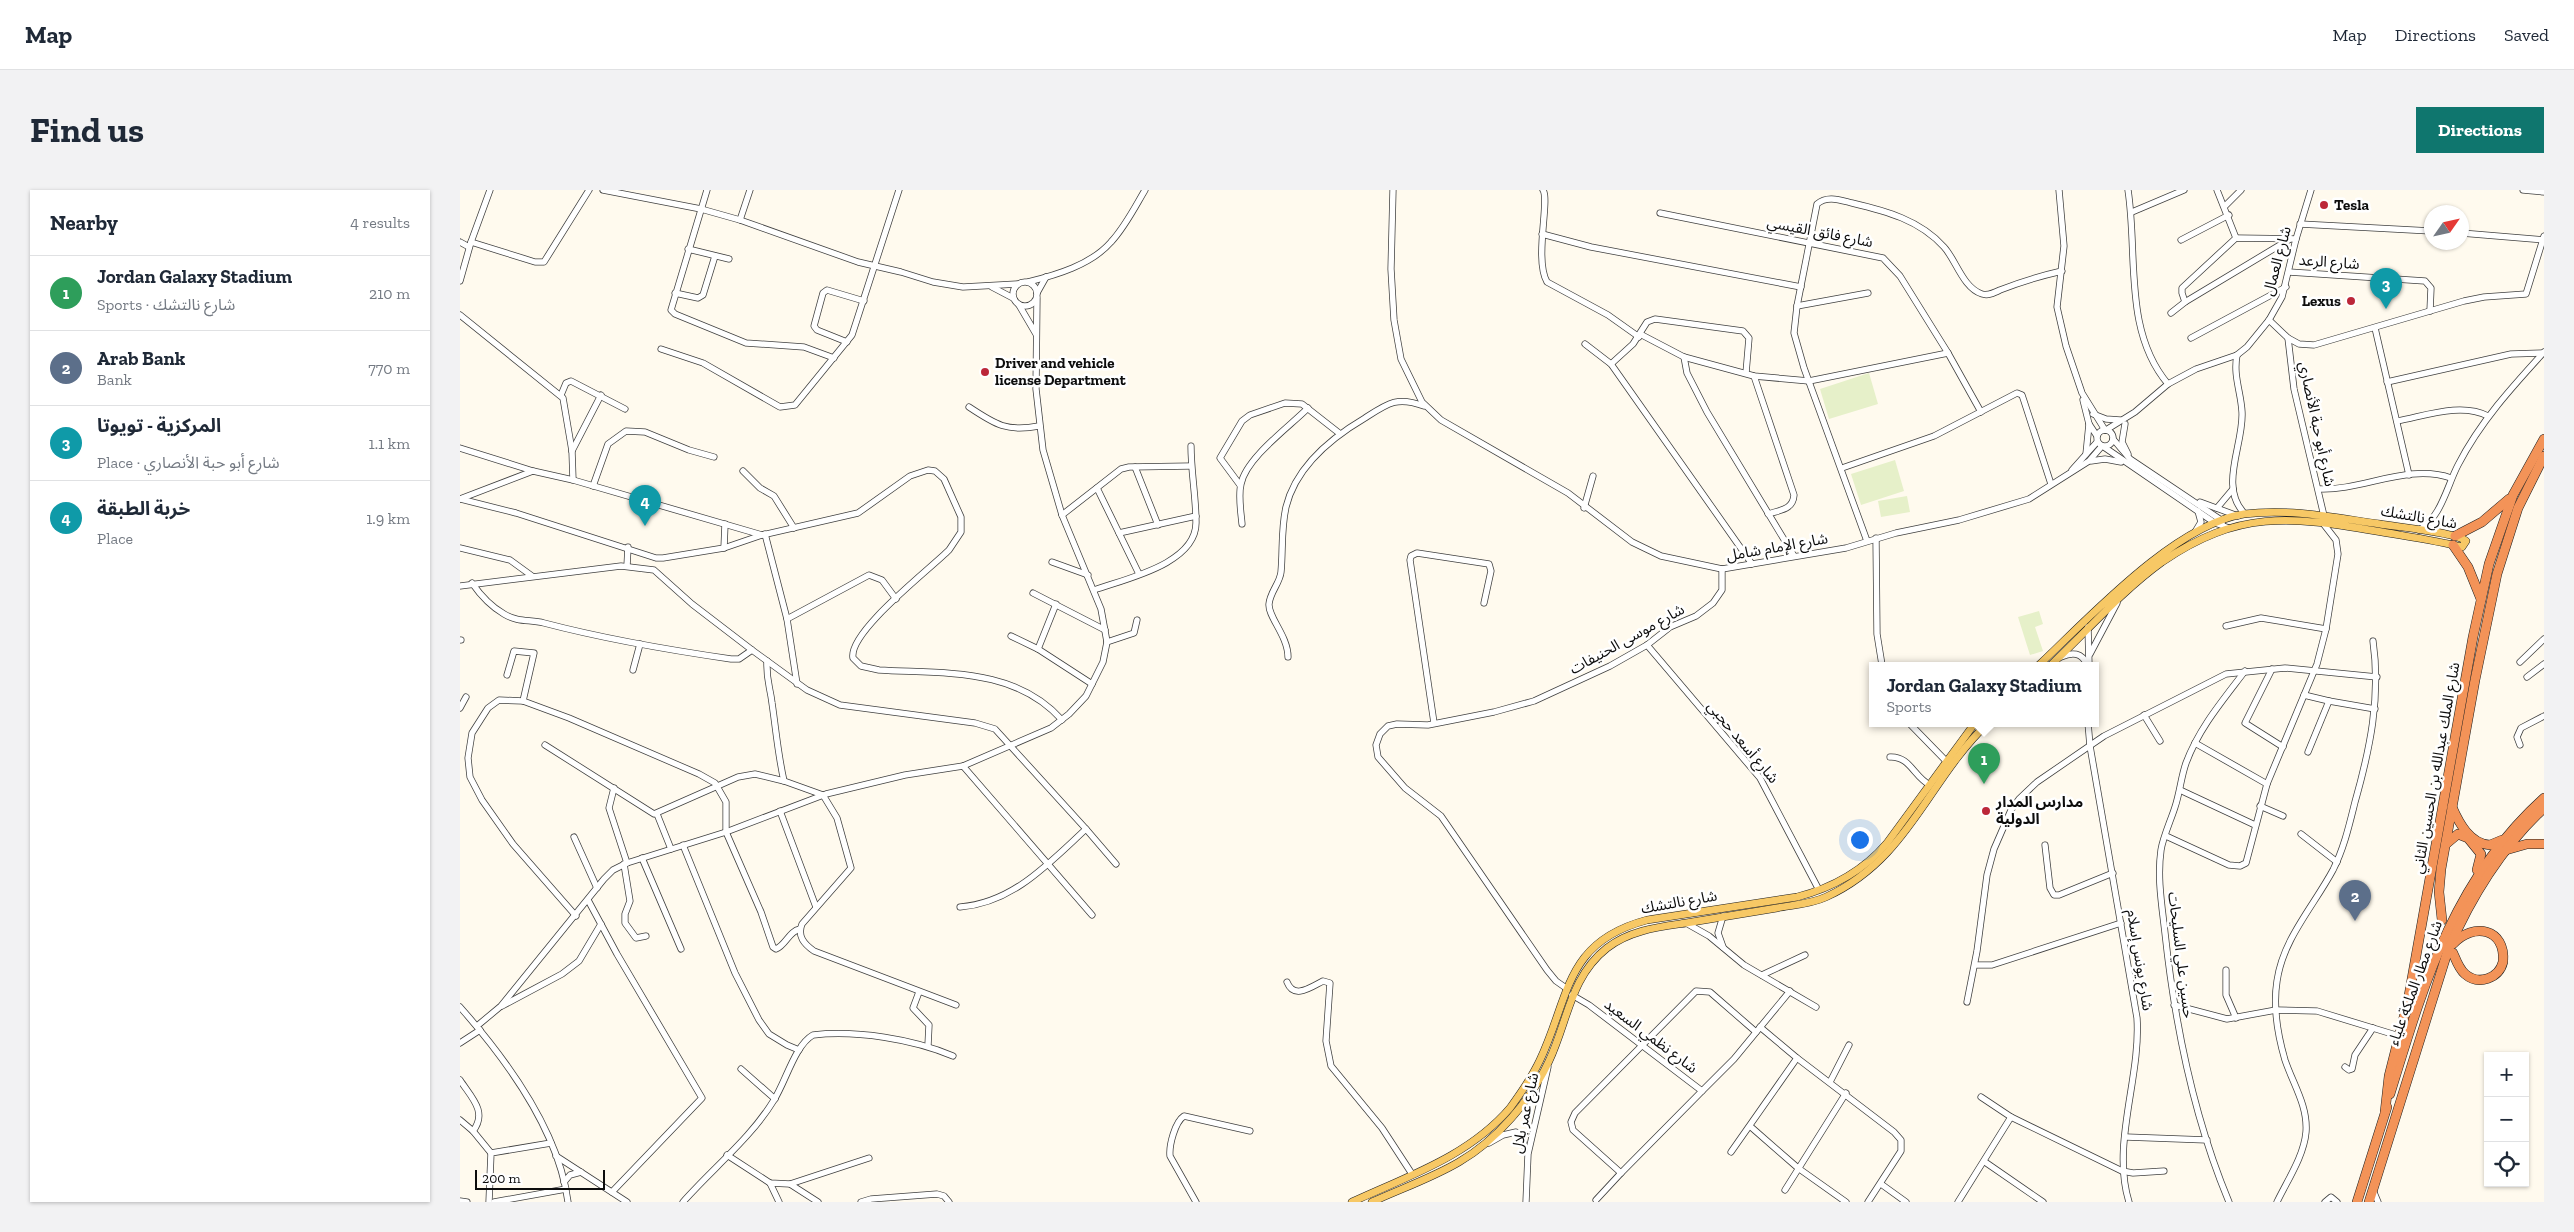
<!DOCTYPE html>
<html lang="en">
<head>
<meta charset="utf-8">
<style>
  body { margin:0; font-family:"Zilla Slab","Noto Sans Arabic",serif; background:#f2f2f3; color:#1f2937 }
  .controls { position:absolute; right:15px; bottom:15px; display:grid; overflow:hidden; border-radius:0px; box-shadow:0 1px 4px #0004 }
  .controls button { width:45px; height:45px; display:grid; place-items:center; padding:0; border:0; border-bottom:1px solid #e0e1e3; background:#fff; color:#1f2937; font:25px sans-serif }
  .compass { position:absolute; left:1964px; top:15px; width:45px; height:45px; border-radius:50%; background:#fff; box-shadow:0 1px 4px #0004; rotate:56deg }
  .scale { position:absolute; left:15px; bottom:12px; width:130px; box-sizing:border-box; padding-left:5px; border:2px solid #0d0d0d; border-top:0; font-size:14px; line-height:18px; white-space:nowrap; color:#0d0d0d; -webkit-text-stroke:4px #fff; paint-order:stroke }
  .you { position:absolute; left:1399px; top:649px; width:18px; height:18px; margin:-12px; border:4px solid #fff; border-radius:50%; background:#1a73e8; box-shadow:0 0 0 8px #1a73e833 }
  .badge { display:grid; place-items:center; width:32px; height:32px; border-radius:50%; background:#0f766e; color:#fff; font-size:16px; font-weight:700 }
  .pin { position:absolute; translate:-50% -41px; filter:drop-shadow(0 1px 2px #0008) }
  .pin::after { content:''; position:absolute; top:26px; width:18px; height:15px; background:inherit; clip-path:polygon(0 0,100% 0,50% 100%) }
  .popup { position:absolute; left:1409px; top:472px; width:230px; height:65px; box-sizing:border-box; display:grid; place-content:center; border-radius:0px; background:#fff; filter:drop-shadow(0 1px 4px #0005); font-size:16px; white-space:nowrap; color:#747a83 }
  .popup b { font-size:19px; color:#1f2937 }
  .popup::after { content:''; position:absolute; left:50%; top:100%; margin-left:-10px; border:10px solid transparent; border-top-color:#fff }
  .list { margin:0; padding:0; list-style:none }
  h2 { display:flex; justify-content:space-between; align-items:center; height:65px; margin:0; padding:0 20px; font-size:21px }
  h2 small { font-size:16px; font-weight:400; color:#747a83 }
  .list li { display:grid; grid-template-columns:32px 1fr auto; gap:15px; align-items:center; box-sizing:border-box; height:75px; padding:0 20px; border-top:1px solid #e0e1e3 }
  .list b { display:block; font-size:19px; white-space:nowrap }
  .list p { margin:0; font-size:16px; white-space:nowrap; color:#747a83 }
  .list em { font-size:16px; font-style:normal; color:#747a83 }
  .icon { flex:none; width:28px; height:28px; fill:none; stroke:currentColor; stroke-width:2; stroke-linecap:round; stroke-linejoin:round }
  .map { position:relative; flex:none; width:2084px; height:1012px; overflow:hidden; border-radius:0px }
  header { display:flex; align-items:center; gap:30px; box-sizing:border-box; height:70px; padding:0 25px; background:#fff; border-bottom:1px solid #e0e1e3 }
  header strong { font-size:24px }
  nav { display:flex; gap:28px; margin-inline-start:auto; font-size:18px }
  .intro { display:flex; align-items:center; justify-content:space-between; box-sizing:border-box; height:120px; padding:0 30px }
  h1 { margin:0; font-size:35px }
  .button { padding:12px 22px; border-radius:0px; background:#0f766e; color:#fff; font-size:18px; font-weight:700 }
  main { display:flex; gap:30px; padding:0 30px }
  aside { flex:1; background:#fff; border-radius:0px; box-shadow:0 1px 4px #0004 }
  .map>svg:first-child { display:block }
</style>
</head>
<body>
<header>
<strong>Map</strong>
<nav><a>Map</a><a>Directions</a><a>Saved</a></nav>
</header>
<div class="intro"><h1>Find us</h1><a class="button">Directions</a></div>
<main>
<aside>
<h2>Nearby<small>4 results</small></h2>
<ul class="list">
<li><span class="badge" style="background:#2e9e5b">1</span><div><b>Jordan Galaxy Stadium</b><p>Sports · شارع نالتشك</p></div><em>210 m</em></li>
<li><span class="badge" style="background:#5c6f8a">2</span><div><b>Arab Bank</b><p>Bank</p></div><em>770 m</em></li>
<li><span class="badge" style="background:#0f9aa8">3</span><div><b>المركزية - تويوتا</b><p>Place · شارع أبو حبة الأنصاري</p></div><em>1.1 km</em></li>
<li><span class="badge" style="background:#0f9aa8">4</span><div><b>خربة الطبقة</b><p>Place</p></div><em>1.9 km</em></li>
</ul>
</aside>
<div class="map">
<svg width="2084" height="1012" viewBox="0 0 2084 1012">
  <rect width="100%" height="100%" fill="#fffaee"/>
  <g fill="#e6f0c9">
    <path d="M1409,183L1418,214L1369,229L1360,199Z"/>
    <path d="M1435,270L1444,301L1401,315L1391,284Z"/>
    <path d="M1447,306L1450,322L1421,327L1418,311Z"/>
    <path d="M1579,421L1583,434L1575,437L1583,461L1570,465L1558,427Z"/>
  </g>
  <g fill="none" stroke-linecap="round" stroke-linejoin="round">
    <defs>
      <g id="minor">
        <path d="M143,0L241,19L280,30L398,72L441,82L473,92L503,97L557,94"/>
        <path d="M247,0L211,120L215,124L286,153L344,157L374,168"/>
        <path d="M933,0L931,79L934,130L941,169L962,212L981,230L1108,303L1172,352L1201,366L1262,379L1386,358L1436,343L1499,330L1569,309L1629,271L1642,256"/>
        <path d="M1083,0C1090,10 1074,69 1087,92L1148,125L1179,147"/>
        <path d="M1599,0L1604,56L1597,117L1606,156L1622,203L1645,240"/>
        <path d="M1668,0C1678,64 1663,141 1708,194"/>
        <path d="M1757,0L1776,48"/>
        <path d="M2063,0L2084,2"/>
        <path d="M1765,16L1781,0"/>
        <path d="M1672,22L1724,0"/>
        <path d="M1200,23L1423,68L1440,86L1488,163L1521,222"/>
        <path d="M280,30L290,0"/>
        <path d="M1840,34L1971,41"/>
        <path d="M2001,43L2084,50"/>
        <path d="M1082,44L1131,57L1341,97"/>
        <path d="M1721,50L1769,25"/>
        <path d="M0,52L9,57"/>
        <path d="M11,52L75,72H84L129,0"/>
        <path d="M228,59L269,69"/>
        <path d="M1829,82L1965,91L1971,98L1970,121"/>
        <path d="M0,91L11,52L30,0"/>
        <circle cx="565" cy="104" r="12"/>
        <path d="M568,92C596,85 631,75 651,52C665,37 675,17 685,0"/>
        <path d="M532,97L553,108"/>
        <path d="M215,103L238,108L243,105L255,66"/>
        <path d="M577,103L586,87"/>
        <path d="M1725,112L1722,103V98L1776,48L1836,49"/>
        <path d="M559,115L576,144"/>
        <path d="M1337,116L1408,103"/>
        <path d="M1711,123L1725,112L1830,49"/>
        <path d="M0,125L103,208L112,261L113,290"/>
        <path d="M1809,130L1828,148L1834,199L1864,326"/>
        <path d="M1915,138L1949,285"/>
        <path d="M1180,144L1224,167L1294,186L1349,191L1488,163"/>
        <path d="M1731,148L1826,97"/>
        <path d="M1828,148L1839,154L1854,155L2004,111L2024,107L2066,104L2084,46"/>
        <path d="M387,152L357,140L354,136L363,103L367,100L404,111"/>
        <path d="M1125,154L1151,174L1292,374"/>
        <path d="M201,159L243,173L320,217L335,215L392,145L439,0"/>
        <path d="M1777,165C1773,186 1781,202 1782,222C1784,254 1758,297 1785,324"/>
        <path d="M1224,167L1227,183L1247,222L1334,366"/>
        <path d="M1151,174L1173,154L1187,132L1195,129L1283,141L1289,148L1286,183"/>
        <path d="M1294,186L1334,305C1333,320 1320,320 1308,324"/>
        <path d="M1927,192L2051,164L2083,163"/>
        <path d="M101,205L106,193L111,191L165,219"/>
        <path d="M1623,210L1629,234L1637,246"/>
        <path d="M509,217C536,235 547,242 579,236"/>
        <path d="M1633,224L1646,229L1660,230"/>
        <path d="M1937,231C1965,226 2001,212 2028,226"/>
        <path d="M1665,234L1662,252L1668,264"/>
        <circle cx="1645" cy="248" r="8"/>
        <path d="M1646,240L1675,222L1708,194L1736,179L1777,165L1787,157L1809,130L1822,107L1836,49L1851,0"/>
        <path d="M1653,249L1670,269L1761,330L1762,333"/>
        <path d="M1644,257L1755,333L1769,338"/>
        <path d="M0,258L73,281L113,290L302,345"/>
        <path d="M112,261L141,205"/>
        <path d="M1626,264L1629,234"/>
        <path d="M1631,271L1645,269L1661,272"/>
        <path d="M675,277L698,335"/>
        <path d="M1382,278L1474,246L1557,203L1562,205L1564,211L1591,294"/>
        <path d="M1612,280L1637,252"/>
        <path d="M283,281L300,298L314,306L334,338"/>
        <path d="M780,295L760,268L782,231L790,225L825,213L842,214L879,243"/>
        <path d="M133,296L148,254L166,241L185,242L229,260L254,267"/>
        <path d="M637,298L679,384"/>
        <path d="M1859,299C1902,301 1948,273 1991,288"/>
        <path d="M0,309L56,323L196,368H203L264,358L302,345L398,323L450,286L468,280L475,281L484,289L501,327V342L489,360C469,380 388,442 393,468L401,476L419,480C484,484 555,477 602,530"/>
        <path d="M0,309L73,281"/>
        <path d="M1740,312L1778,326"/>
        <path d="M1124,318L1133,286"/>
        <path d="M1757,318L1773,299"/>
        <path d="M602,325L661,279L669,277L731,276"/>
        <path d="M782,334C781,322 778,306 781,294C786,268 829,237 848,218"/>
        <path d="M1959,340C1981,328 1987,296 1998,275C2020,232 2052,197 2084,162"/>
        <path d="M1735,342L1741,332L1738,321"/>
        <path d="M659,343L736,326"/>
        <path d="M305,344L327,429"/>
        <path d="M1416,348L1417,444L1422,475"/>
        <path d="M1407,351L1344,178L1334,143L1337,116L1357,14C1367,5 1380,10 1392,13C1426,21 1460,30 1484,57C1496,70 1503,98 1522,104C1528,106 1534,103 1540,100C1560,92 1580,86 1602,81"/>
        <path d="M0,358L50,370L72,386"/>
        <path d="M264,358L265,334"/>
        <path d="M592,372L628,385"/>
        <path d="M167,376L168,357"/>
        <path d="M12,393C21,406 30,416 44,424C59,433 70,429 84,433C145,449 209,460 271,469H279L292,460"/>
        <path d="M0,396L161,376L194,380L232,414L292,460L347,500L380,515L515,533L535,539L626,639"/>
        <path d="M634,400C665,389 737,374 736,332C736,307 731,282 731,256"/>
        <path d="M573,403L645,440"/>
        <path d="M1766,436L1801,428L1866,439"/>
        <path d="M1628,437L1629,475"/>
        <path d="M551,446L578,459L632,494"/>
        <path d="M0,450H1"/>
        <path d="M647,452L674,443L677,430"/>
        <path d="M1187,455L1300,588L1359,700"/>
        <path d="M578,459L596,414"/>
        <path d="M1630,464L1657,413"/>
        <path d="M828,467C828,446 808,427 809,414C810,402 820,393 821,382C823,360 821,339 826,317C836,276 871,248 905,228C928,213 937,206 964,216"/>
        <path d="M1601,467C1612,462 1622,462 1627,475"/>
        <path d="M307,471C306,490 310,496 312,513C316,540 318,565 324,591"/>
        <path d="M2060,472L2084,449"/>
        <path d="M1812,479L1785,533L1823,557"/>
        <path d="M173,480L180,454"/>
        <path d="M47,485L54,461L74,463L63,511"/>
        <path d="M2067,487L2084,474"/>
        <path d="M337,494L327,429L409,385L422,390L436,409"/>
        <path d="M1844,505L1869,511L1848,562"/>
        <path d="M1869,511L1915,519"/>
        <path d="M0,518L6,507"/>
        <path d="M1684,525L1700,551"/>
        <path d="M974,533L950,370L951,366L957,363L1029,374L1031,381L1024,413"/>
        <path d="M1449,533L1486,571"/>
        <path d="M1628,533L1630,556L1677,828C1681,888 1651,954 1669,1012"/>
        <path d="M1735,553L1807,594"/>
        <path d="M85,555L194,624L278,587L295,584L324,591L363,605L377,628L391,678L342,734C337,746 344,754 354,761L496,815"/>
        <path d="M2060,555L2057,547L2061,538L2084,526"/>
        <path d="M1430,567C1450,566 1454,587 1470,595"/>
        <path d="M503,576L632,725"/>
        <path d="M154,598L149,618L167,673"/>
        <path d="M1720,600L1795,635"/>
        <path d="M1800,616L1823,626"/>
        <path d="M320,621L356,717"/>
        <path d="M197,624L211,659"/>
        <path d="M1841,644L1877,672"/>
        <path d="M1706,646L1769,675L1780,676L1786,673L1807,594L1857,474L1866,439L1878,364L1876,350L1862,332"/>
        <path d="M114,647L137,698"/>
        <path d="M223,655L275,783L299,830L309,844L327,855L339,860"/>
        <path d="M1585,655L1590,698L1594,705H1599L1653,683"/>
        <path d="M182,668L221,759"/>
        <path d="M164,674L170,711L165,724V733L176,748L186,746"/>
        <path d="M128,710L157,764L242,908L152,1002"/>
        <path d="M500,717C553,713 589,673 626,639L656,674"/>
        <path d="M116,726L53,654L22,610L10,587L8,568L12,543L28,518L39,510L63,511L109,528L239,584L255,593L266,612V642L301,722L313,757L316,759C326,755 329,741 340,739"/>
        <path d="M1263,726L1258,743L1263,757"/>
        <path d="M1226,733L1249,746L1284,775L1356,817"/>
        <path d="M1515,775H1532L1661,733"/>
        <path d="M1766,780V805L1776,828"/>
        <path d="M1302,785L1345,765"/>
        <path d="M827,792C834,810 851,797 863,791L870,793L866,851L871,876L922,938L952,984"/>
        <path d="M1106,798L1096,791L1087,780L981,626L945,598L918,567L916,555L920,544L928,536L937,534L968,535L1034,522L1074,511L1150,476L1187,455L1210,437L1236,426L1253,413L1262,400V379"/>
        <path d="M459,802L453,818L469,835L468,855"/>
        <path d="M1112,805L1129,815L1242,901L1274,869L1330,801"/>
        <path d="M1507,812L1517,761L1527,685L1534,659L1551,620L1559,609L1577,592L1644,546L1766,484L1825,478L1917,487"/>
        <path d="M1714,815L1767,829L1816,820L1857,821L1939,846"/>
        <path d="M42,816L102,784L119,771L141,734"/>
        <path d="M0,817C46,869 99,942 108,1012"/>
        <path d="M17,836L41,816L144,689L153,680L167,673L266,642L366,604L445,585L503,576L591,538L609,524L626,506L643,472L647,452L641,419L602,325L583,260L576,199L577,108"/>
        <path d="M1300,837L1337,868L1434,942L1441,950V961L1408,1012"/>
        <path d="M0,853L20,840"/>
        <path d="M1885,877L1889,880L1892,879L1895,865L1913,838"/>
        <path d="M281,879L315,909"/>
        <path d="M0,890C11,907 28,922 13,941"/>
        <path d="M1370,892L1389,855"/>
        <path d="M1521,907L1551,927L1662,981L1673,983L1704,981"/>
        <path d="M0,930L13,941L31,963"/>
        <path d="M1291,937L1338,978L1386,1012"/>
        <path d="M1666,947L1747,950"/>
        <path d="M1029,953L1043,945L1056,942L1060,945L1067,962"/>
        <path d="M1271,962L1337,868"/>
        <path d="M267,965L310,993L330,994L358,1012"/>
        <path d="M96,966L167,1012"/>
        <path d="M1525,972L1583,1012"/>
        <path d="M1161,983L1242,901"/>
        <path d="M104,992L110,985L121,982"/>
        <path d="M310,993L319,1012"/>
        <path d="M330,994L409,968"/>
        <path d="M1421,994L1446,1012"/>
        <path d="M1325,1000L1386,903"/>
        <path d="M1913,1000L1918,1012"/>
        <path d="M1136,1010L1161,983L1113,940L1111,932L1115,923L1236,801L1250,802L1296,842"/>
        <path d="M0,1011L7,1012"/>
        <path d="M29,1012L31,963L91,953"/>
        <path d="M34,1012L106,999"/>
        <path d="M223,1012C253,978 291,948 314,910C326,891 335,855 353,845C396,840 453,849 493,866"/>
        <path d="M401,1012L411,1009L477,1004L484,1006L489,1012"/>
        <path d="M736,1012L710,966C709,955 715,932 724,926L790,941"/>
        <path d="M1066,1012L1068,964L1088,877"/>
        <path d="M1498,1012L1551,927"/>
        <path d="M1769,1012C1733,926 1715,836 1705,743C1702,716 1697,688 1701,660C1703,647 1711,630 1715,617C1720,602 1721,587 1726,573C1739,538 1763,510 1785,481"/>
        <path d="M1817,1012C1827,991 1844,966 1846,942C1848,916 1833,894 1825,870C1818,846 1813,816 1817,791C1823,749 1853,717 1873,680C1884,658 1889,636 1895,612C1910,559 1921,507 1913,451"/>
        <path d="M1865,1012L1871,1007L1877,1012"/>
      </g>
      <g id="major">
        <path d="M1579,475C1630,427 1714,335 1784,324C1830,318 1876,328 1920,334C1937,337 1995,342 2006,351L2002,357C1974,350 1944,346 1916,341C1830,326 1778,320 1702,372C1662,401 1627,441 1591,475"/>
        <path d="M892,1012C948,986 1009,966 1050,918C1061,903 1072,887 1080,870C1110,807 1104,752 1187,730L1337,707C1372,698 1403,681 1427,653L1515,533"/>
        <path d="M912,1012C940,999 972,988 999,972C1037,950 1071,910 1089,871C1108,831 1110,787 1147,758C1170,740 1199,737 1226,733C1256,728 1286,723 1317,718C1333,715 1351,714 1366,707C1449,669 1467,591 1528,533"/>
      </g>
      <g id="highway">
        <path d="M1995,346L2022,332L2049,309"/>
        <path d="M1993,355L2008,377L2021,409"/>
        <path d="M1992,617C1999,633 2010,654 2030,655L2042,650"/>
        <path d="M1986,654L1998,644L2008,648L2021,664L2017,680"/>
        <path d="M2046,660L2067,654H2084"/>
        <path d="M1982,730L1979,702L1981,679L2015,490L2037,384L2058,318L2084,266"/>
        <path d="M1993,754C2013,732 2046,738 2043,772C2039,788 2019,796 2005,784C1999,779 1996,770 1993,763"/>
        <path d="M1930,904C1964,793 1994,689 2084,608"/>
        <path d="M1925,922L1929,886L1948,811L2013,447L2029,374L2053,305L2084,249"/>
        <path d="M1897,1012L1927,917"/>
        <path d="M1909,1012L1988,760C2011,707 2041,658 2084,618"/>
      </g>
    </defs>
    <use href="#minor" stroke="#404040" stroke-width="7"/>
    <use href="#major" stroke="#1e1e1e" stroke-width="8"/>
    <use href="#highway" stroke="#1e1e1e" stroke-width="10"/>
    <use href="#minor" stroke="#fff" stroke-width="5.5"/>
    <use href="#major" stroke="#f7c865" stroke-width="7"/>
    <use href="#highway" stroke="#f39358" stroke-width="9"/>
  </g>
  <g fill="#bc2739" stroke="#fff" stroke-width="2">
    <circle cx="1864" cy="15" r="5"/>
    <circle cx="1891" cy="111" r="5"/>
    <circle cx="525" cy="182" r="5"/>
    <circle cx="1526" cy="621" r="5"/>
  </g>
  <g text-anchor="middle" stroke-width="5" stroke-linejoin="round" paint-order="stroke">
    <g font-size="15" font-weight="bold" fill="#0d0d0d" stroke="#fff" text-anchor="start">
      <text x="1874" y="20">Tesla</text>
      <text x="1881" y="116" text-anchor="end">Lexus</text>
      <text x="535" y="178">Driver and vehicle<tspan x="535" dy="17">license Department</tspan></text>
      <text x="1536" y="617">مدارس المدار<tspan x="1536" dy="17">الدولية</tspan></text>
    </g>
    <g font-size="15" fill="#0d0d0d" stroke="#fff">
      <text transform="translate(1360 42) rotate(11)" y="5">شارع فائق القيسي</text>
      <text transform="translate(1817 71) rotate(-75)" y="5">شارع العمال</text>
      <text transform="translate(1869 72) rotate(4)" y="5">شارع الرعد</text>
      <text transform="translate(1857 234) rotate(78)" y="5">شارع أبو حبة الأنصاري</text>
      <text transform="translate(1959 327) rotate(10)" y="5">شارع نالتشك</text>
      <text transform="translate(1317 357) rotate(-10)" y="5">شارع الإمام شامل</text>
      <text transform="translate(1167 449) rotate(-29)" y="5">شارع موسى الحنيفات</text>
      <text transform="translate(1283 552) rotate(50)" y="5">شارع أسعد حجبي</text>
      <text transform="translate(1976 578) rotate(-80)" y="5">شارع الملك عبدالله بن الحسين الثاني</text>
      <text transform="translate(1219 712) rotate(-10)" y="5">شارع نالتشك</text>
      <text transform="translate(1721 765) rotate(83)" y="5">حسين علي السليحات</text>
      <text transform="translate(1680 770) rotate(81)" y="5">شارع يونس إسلام</text>
      <text transform="translate(1955 793) rotate(-70)" y="5">شارع مطار الملكة علياء</text>
      <text transform="translate(1191 846) rotate(37)" y="5">شارع نظمي السعيد</text>
      <text transform="translate(1065 923) rotate(-78)" y="5">شارع عمر بلال</text>
    </g>
  </g>
</svg>
<div class="controls">
<button>+</button>
<button>−</button>
<button><svg class="icon" aria-label="locate" viewBox="0 0 24 24"><circle cx="12" cy="12" r="6"/><path d="M12 2v4M12 18v4M2 12h4M18 12h4"/></svg></button>
</div>
<svg class="compass" viewBox="-18 -18 36 36"><path d="M0-13l5 13h-10z" fill="#e53935"/><path d="M0 13l5-13h-10z" fill="#747a83"/></svg>
<div class="scale">200 m</div>
<div class="you"></div>
<div class="pin badge" style="left:1524px;top:594px;background:#2e9e5b">1</div>
<div class="popup"><b>Jordan Galaxy Stadium</b>Sports</div>
<div class="pin badge" style="left:1895px;top:731px;background:#5c6f8a">2</div>
<div class="pin badge" style="left:1926px;top:119px;background:#0f9aa8">3</div>
<div class="pin badge" style="left:185px;top:336px;background:#0f9aa8">4</div>
</div>
</main>
</body>
</html>
